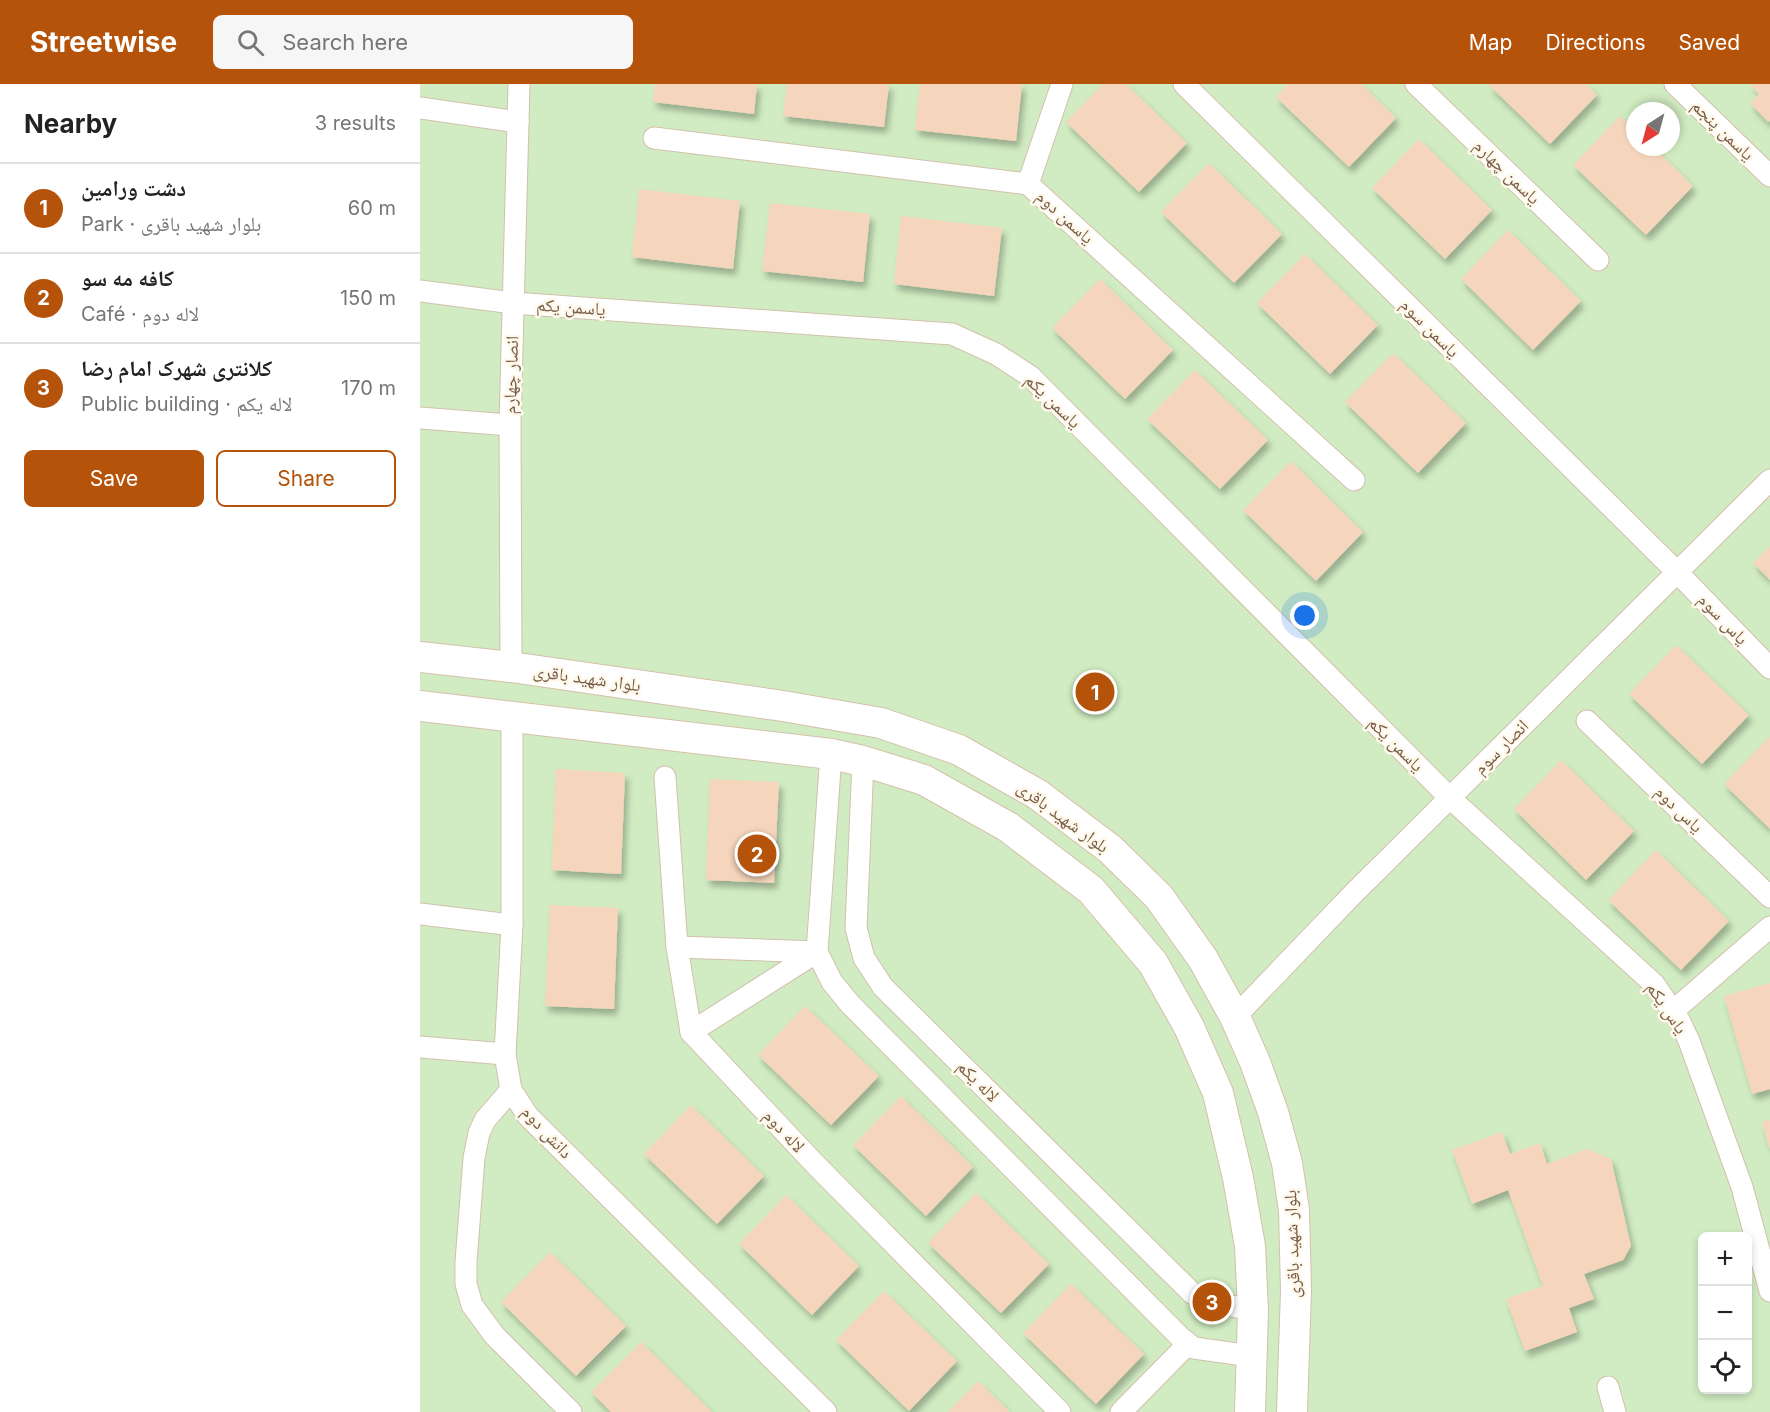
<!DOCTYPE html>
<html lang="en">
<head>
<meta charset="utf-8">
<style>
  body { margin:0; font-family:Inter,"Noto Naskh Arabic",sans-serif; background:#f6f6f6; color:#222 }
  .controls { position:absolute; right:18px; bottom:18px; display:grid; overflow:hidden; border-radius:9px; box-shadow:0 3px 9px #0003 }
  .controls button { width:54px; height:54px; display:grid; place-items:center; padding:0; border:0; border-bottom:2px solid #e0e0e0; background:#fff; color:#222; font:30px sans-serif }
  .compass { position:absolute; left:1206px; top:18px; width:54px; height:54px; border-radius:50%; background:#fff; box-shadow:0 3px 9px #0003; rotate:216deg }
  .you { position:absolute; left:885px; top:532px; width:21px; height:21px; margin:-15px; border:4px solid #fff; border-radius:50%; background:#1a73e8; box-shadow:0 0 0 9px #1a73e833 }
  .badge { display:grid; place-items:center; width:39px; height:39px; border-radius:50%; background:#b45309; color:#fff; font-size:20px; font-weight:700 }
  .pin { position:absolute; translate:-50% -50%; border:3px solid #fff; box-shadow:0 2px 6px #0006 }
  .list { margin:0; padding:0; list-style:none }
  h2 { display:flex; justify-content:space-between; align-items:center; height:78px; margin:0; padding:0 24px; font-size:26px }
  h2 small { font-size:20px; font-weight:400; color:#767676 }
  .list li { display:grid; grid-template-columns:39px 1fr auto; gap:18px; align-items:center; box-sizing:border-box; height:90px; padding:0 24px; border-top:2px solid #e0e0e0 }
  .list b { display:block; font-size:22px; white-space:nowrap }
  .list p { margin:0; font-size:20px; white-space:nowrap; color:#767676 }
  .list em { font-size:20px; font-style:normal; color:#767676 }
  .actions { display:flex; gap:12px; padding:18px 24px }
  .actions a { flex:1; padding:14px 0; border:2px solid #b45309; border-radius:9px; text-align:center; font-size:21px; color:#b45309 }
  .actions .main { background:#b45309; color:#fff }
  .icon { flex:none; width:33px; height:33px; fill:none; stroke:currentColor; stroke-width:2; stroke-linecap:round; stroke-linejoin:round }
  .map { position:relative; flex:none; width:1350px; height:1328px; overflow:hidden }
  header { display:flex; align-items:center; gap:36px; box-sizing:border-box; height:84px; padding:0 30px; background:#b45309; color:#fff }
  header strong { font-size:28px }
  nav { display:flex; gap:33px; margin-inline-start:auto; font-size:21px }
  .search { width:420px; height:54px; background:#f6f6f6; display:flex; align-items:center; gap:15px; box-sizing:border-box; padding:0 21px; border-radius:9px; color:#767676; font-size:22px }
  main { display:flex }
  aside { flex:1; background:#fff }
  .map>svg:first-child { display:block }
</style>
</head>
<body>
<header>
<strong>Streetwise</strong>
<div class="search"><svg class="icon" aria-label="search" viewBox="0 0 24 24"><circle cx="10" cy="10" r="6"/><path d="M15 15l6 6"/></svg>Search here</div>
<nav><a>Map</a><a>Directions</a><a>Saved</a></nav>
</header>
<main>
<aside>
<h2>Nearby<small>3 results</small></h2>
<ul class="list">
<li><span class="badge">1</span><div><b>دشت ورامین</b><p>Park · بلوار شهید باقری</p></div><em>60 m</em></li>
<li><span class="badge">2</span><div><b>کافه مه سو</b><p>Café · لاله دوم</p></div><em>150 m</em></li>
<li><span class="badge">3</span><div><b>کلانتری شهرک امام رضا</b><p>Public building · لاله یکم</p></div><em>170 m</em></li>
</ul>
<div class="actions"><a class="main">Save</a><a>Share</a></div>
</aside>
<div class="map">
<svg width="1350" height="1328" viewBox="0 0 1350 1328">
  <defs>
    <filter id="shadow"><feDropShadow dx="3.5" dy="6" stdDeviation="3" flood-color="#0004"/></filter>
  </defs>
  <rect width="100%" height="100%" fill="#fef5e5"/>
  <path fill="#d1ecc2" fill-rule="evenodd" d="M0,0H1350V1328H0ZM1215,27H1251V63H1215ZM1282,1152H1328V1306H1282Z"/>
  <g fill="#f5d5bb" filter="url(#shadow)">
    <path d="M235,0H337L334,30L233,18Z"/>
    <path d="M367,0H469L464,43L363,32Z"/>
    <path d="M500,0H602L596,57L495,46Z"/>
    <path d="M683,0H706L767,59L719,108L646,38Z"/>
    <path d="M868,0H941L976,34L929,83L856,13Z"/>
    <path d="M1068,0H1166L1177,11L1130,60Z"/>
    <path d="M1330,0H1350V37L1348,38L1330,19L1339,10Z"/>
    <path d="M1200,32L1215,46V63H1233L1273,102L1226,151L1153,81Z"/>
    <path d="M999,55L1072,126L1025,175L952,104Z"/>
    <path d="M789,79L862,150L814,199L741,128Z"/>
    <path d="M219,105L320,117L313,185L212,173Z"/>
    <path d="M350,119L450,130L443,198L342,187Z"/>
    <path d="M481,132L582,144L574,212L474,200Z"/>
    <path d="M1088,146L1161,217L1113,266L1041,195Z"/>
    <path d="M885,170L958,241L910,290L837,219Z"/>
    <path d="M680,195L753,266L705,315L632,244Z"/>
    <path d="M973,269L1046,339L998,389L925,318Z"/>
    <path d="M775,286L848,356L800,405L727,335Z"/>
    <path d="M871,377L943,448L896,497L823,426Z"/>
    <path d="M1350,462V496L1333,479Z"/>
    <path d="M1256,561L1329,631L1282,680L1209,610Z"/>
    <path d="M1350,652V745L1304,700Z"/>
    <path d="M1141,676L1214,747L1166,796L1094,725Z"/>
    <path d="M136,685L205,689L201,790L132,786Z"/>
    <path d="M290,695L359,698L354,799L286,796Z"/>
    <path d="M1236,766L1309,837L1261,886L1188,816Z"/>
    <path d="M130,821L198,824L194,925L125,922Z"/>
    <path d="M1350,899V1005L1332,1010L1304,912Z"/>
    <path d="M385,922L459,992L411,1041L338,971Z"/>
    <path d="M481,1012L553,1083L506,1132L433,1061Z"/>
    <path d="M271,1021L344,1092L297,1140L224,1070Z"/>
    <path d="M1350,1036V1064H1349L1342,1038Z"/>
    <path d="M1082,1048L1090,1070L1120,1059L1127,1080L1167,1065L1191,1075L1211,1162L1203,1176L1164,1190L1174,1215L1149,1224L1157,1248L1105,1267L1086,1215L1123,1202L1088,1106L1052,1120L1032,1066Z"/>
    <path d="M556,1109L629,1180L581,1229L508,1159Z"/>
    <path d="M366,1111L439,1182L392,1231L319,1160Z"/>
    <path d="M130,1168L206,1242L156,1292L81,1218Z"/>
    <path d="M651,1200L724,1270L676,1320L603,1249Z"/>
    <path d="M464,1207L537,1277L489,1327L416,1256Z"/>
    <path d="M221,1258L292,1328H191L171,1308Z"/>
    <path d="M558,1297L590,1328H528Z"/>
  </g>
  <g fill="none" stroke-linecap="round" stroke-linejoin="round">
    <defs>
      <g id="street">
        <path d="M764,0L1256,487L1350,584"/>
        <path d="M996,0L1178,176"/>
        <path d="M1255,0L1350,92"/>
        <path d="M0,24L98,38"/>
        <path d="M234,54L608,100L934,396"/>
        <path d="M608,100L642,0"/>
        <path d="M0,207L93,219L532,250L576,270L610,292L1030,714L1234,900L1260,938L1269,957L1322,1103L1350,1207"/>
        <path d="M0,334L90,341"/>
        <path d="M91,583L90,341L99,0"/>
        <path d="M92,631V841L85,970L91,1006L108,1032L406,1328"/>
        <path d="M1167,637L1350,813"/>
        <path d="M411,670L397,868L412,898L430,920L760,1253L774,1264L831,1272"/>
        <path d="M443,677L436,844L444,874L463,903L772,1209L790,1218L833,1226"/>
        <path d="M245,693L257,863L271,948L392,1077L640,1328"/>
        <path d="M0,830L92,841"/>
        <path d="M257,863L397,868"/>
        <path d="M1252,928L1350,843"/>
        <path d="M815,933L932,811L1350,396"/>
        <path d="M271,948L397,868"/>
        <path d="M0,963L85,970"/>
        <path d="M91,1006L65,1036L59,1049L54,1074L46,1178V1200L52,1221L74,1251L151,1328"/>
        <path d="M1188,1303L1195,1328"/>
        <path d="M701,1328L768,1260"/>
      </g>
      <g id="secondary">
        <path d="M0,573L91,583L363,622L461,639L539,666L617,710L690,765L739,813L783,875L815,933L835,978L853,1028L867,1079L874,1126L876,1206L872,1328"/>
        <path d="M0,622L411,670L443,677L504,696L588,743L671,806L733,879L769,943L798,1009L818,1094L830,1162L833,1226L830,1328"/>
      </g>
    </defs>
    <use href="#street" stroke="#d2c0ac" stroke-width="23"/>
    <use href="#secondary" stroke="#d5c0aa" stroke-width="32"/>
    <use href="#street" stroke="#fff" stroke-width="21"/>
    <use href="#secondary" stroke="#fff" stroke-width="30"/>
  </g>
  <g text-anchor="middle" stroke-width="5" stroke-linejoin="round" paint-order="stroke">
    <g font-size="18" fill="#785c48" stroke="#fff9ec">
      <text transform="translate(1303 46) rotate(44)" y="6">یاسمن پنجم</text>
      <text transform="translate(1087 88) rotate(44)" y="6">یاسمن چهارم</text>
      <text transform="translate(645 133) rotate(42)" y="6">یاسمن دوم</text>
      <text transform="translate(151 223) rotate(4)" y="6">یاسمن یکم</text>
      <text transform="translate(1010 244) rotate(45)" y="6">یاسمن سوم</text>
      <text transform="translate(91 291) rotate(-88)" y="6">انصار چهارم</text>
      <text transform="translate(633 317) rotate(44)" y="6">یاسمن یکم</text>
      <text transform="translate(1303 535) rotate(46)" y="6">یاس سوم</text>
      <text transform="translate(167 594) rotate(8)" y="6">بلوار شهید باقری</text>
      <text transform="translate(976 660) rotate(45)" y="6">یاسمن یکم</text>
      <text transform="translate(1081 663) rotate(-45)" y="6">انصار سوم</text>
      <text transform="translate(1259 725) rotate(44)" y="6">یاس دوم</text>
      <text transform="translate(643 733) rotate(36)" y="6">بلوار شهید باقری</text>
      <text transform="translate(1247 924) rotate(56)" y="6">یاس یکم</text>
      <text transform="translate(558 997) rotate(45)" y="6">لاله یکم</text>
      <text transform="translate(364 1047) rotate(47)" y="6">لاله دوم</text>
      <text transform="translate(127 1048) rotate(47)" y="6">دانش دوم</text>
      <text transform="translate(872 1160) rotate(-92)" y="6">بلوار شهید باقری</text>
    </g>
  </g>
</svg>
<div class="controls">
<button>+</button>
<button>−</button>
<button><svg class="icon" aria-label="locate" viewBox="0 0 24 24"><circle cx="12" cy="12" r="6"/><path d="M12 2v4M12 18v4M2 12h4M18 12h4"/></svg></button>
</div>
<svg class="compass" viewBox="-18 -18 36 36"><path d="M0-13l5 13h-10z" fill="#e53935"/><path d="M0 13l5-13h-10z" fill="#767676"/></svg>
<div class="you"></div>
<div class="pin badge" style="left:675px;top:608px">1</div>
<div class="pin badge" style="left:337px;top:770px">2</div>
<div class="pin badge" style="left:792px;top:1218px">3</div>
</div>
</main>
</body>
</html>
